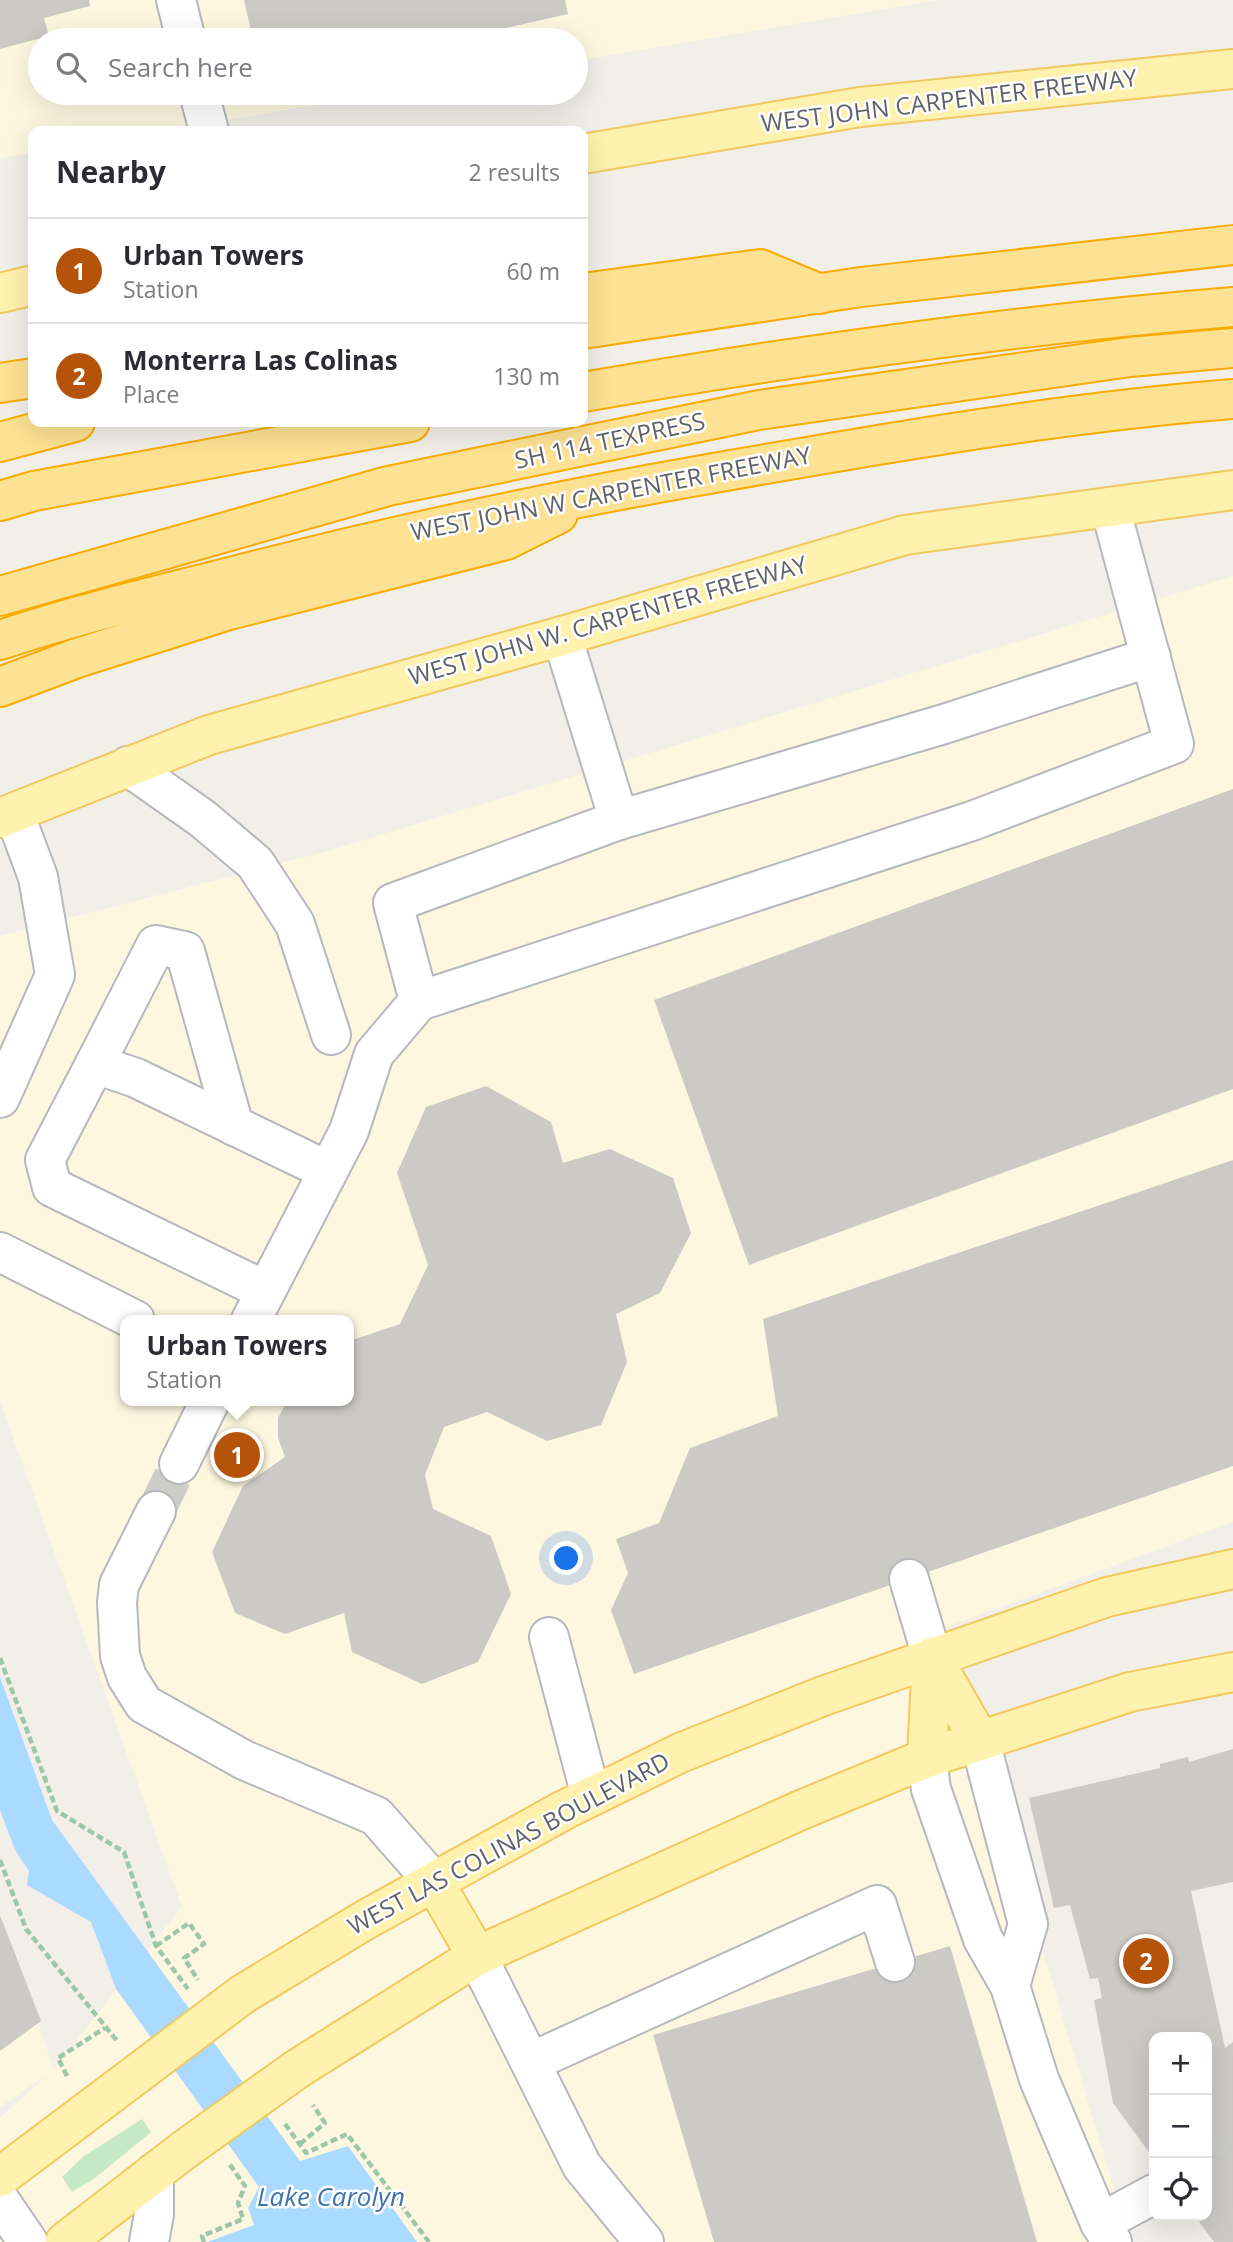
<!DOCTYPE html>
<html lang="en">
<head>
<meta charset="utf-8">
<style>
  body { margin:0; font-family:"Open Sans",sans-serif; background:#f7f7f7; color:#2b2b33 }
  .controls { position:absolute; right:21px; bottom:21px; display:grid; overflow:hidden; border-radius:14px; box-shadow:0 7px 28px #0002 }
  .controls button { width:63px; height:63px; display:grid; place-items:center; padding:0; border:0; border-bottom:2px solid #e1e1e2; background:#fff; color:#2b2b33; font:35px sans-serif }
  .you { position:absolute; left:567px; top:1559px; width:24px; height:24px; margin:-18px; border:5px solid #fff; border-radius:50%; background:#1a73e8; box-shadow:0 0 0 10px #1a73e833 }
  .badge { display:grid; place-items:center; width:46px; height:46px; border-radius:50%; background:#b45309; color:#fff; font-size:23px; font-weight:700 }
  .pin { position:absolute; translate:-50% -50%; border:4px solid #fff; box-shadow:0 2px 7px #0006 }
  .popup { position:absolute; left:120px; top:1315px; width:234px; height:91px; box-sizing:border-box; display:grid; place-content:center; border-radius:14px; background:#fff; filter:drop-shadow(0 2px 5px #0005); font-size:23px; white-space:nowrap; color:#7c7c81 }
  .popup b { font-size:26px; color:#2b2b33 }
  .popup::after { content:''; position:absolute; left:50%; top:100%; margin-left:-14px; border:14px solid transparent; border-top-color:#fff }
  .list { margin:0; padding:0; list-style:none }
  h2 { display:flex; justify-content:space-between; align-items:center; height:91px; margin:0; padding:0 28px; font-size:30px }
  h2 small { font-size:23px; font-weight:400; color:#7c7c81 }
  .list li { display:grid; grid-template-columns:46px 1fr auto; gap:21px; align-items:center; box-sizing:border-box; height:105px; padding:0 28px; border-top:2px solid #e1e1e2 }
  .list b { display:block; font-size:26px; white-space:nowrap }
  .list p { margin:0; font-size:23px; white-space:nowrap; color:#7c7c81 }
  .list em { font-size:23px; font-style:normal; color:#7c7c81 }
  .icon { flex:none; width:38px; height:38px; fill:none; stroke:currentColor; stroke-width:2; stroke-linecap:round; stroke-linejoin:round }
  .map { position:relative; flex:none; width:1233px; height:2242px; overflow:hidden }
  .search { position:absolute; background:#fff; box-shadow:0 7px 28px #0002; left:28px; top:28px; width:560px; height:77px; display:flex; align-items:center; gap:18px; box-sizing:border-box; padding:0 24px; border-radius:38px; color:#7c7c81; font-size:26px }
  .panel { position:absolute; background:#fff; box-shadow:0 7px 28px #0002; left:28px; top:126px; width:560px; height:301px; border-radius:14px }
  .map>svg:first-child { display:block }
</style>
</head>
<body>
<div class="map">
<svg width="1233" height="2242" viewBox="0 0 1233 2242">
  <rect width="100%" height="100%" fill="#f1efe8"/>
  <g fill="#fef7e0" fill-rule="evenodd">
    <path d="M0,0H937L576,61V40H40V93H388L160,131H33V153L0,158Z"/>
    <path d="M1233,576V1522L946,1627L1130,2242H0V2118L48,2074L0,2107V1913L54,2069L182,1907L0,1401V936L321,853ZM125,1320H349V1401H125Z"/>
  </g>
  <path fill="#c5e8c5" d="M142,2119L151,2132L95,2178L72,2192L62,2177L84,2156Z"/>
  <path fill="#aadaff" d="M0,1677L52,1820L300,2161L348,2146L417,2242H207L254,2225L248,2208L259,2187L116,1989L91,1922L27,1885L29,1871L15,1850L0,1810Z"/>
  <g fill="#cccac5">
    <path d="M0,0H89L90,6L44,18L49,36L0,49Z"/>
    <path d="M244,0H565L568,14L453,40H253Z"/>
    <path d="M1233,789V1089L749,1265L654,1000Z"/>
    <path d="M486,1086L551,1122L563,1163L610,1149L673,1178L691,1233L660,1293L616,1314L627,1362L601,1425L547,1441L487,1412L444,1427L425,1475L433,1509L491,1536L511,1594L478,1662L422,1684L352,1652L344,1613L285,1634L235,1613L212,1552L243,1486L285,1457L278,1438V1418L287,1401H349V1341L400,1324L428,1265L397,1173L426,1107Z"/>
    <path d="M1233,1160V1466L634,1674L611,1610L628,1573L616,1539L659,1523L690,1448L778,1416L763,1319Z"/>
    <path d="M1233,1749V1882L1191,1891L1225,2048L1233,2042V2242H1214L1195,2216H1207V2037H1154V2159L1113,2103L1094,2000L1102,1998L1098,1978L1090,1979L1070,1905L1054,1908L1029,1798L1160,1768V1764L1188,1757L1189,1762Z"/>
    <path d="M0,1915L41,2021L0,2051Z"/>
    <path d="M950,1946L1037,2242H714L653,2035Z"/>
  </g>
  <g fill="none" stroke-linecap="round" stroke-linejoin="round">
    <g stroke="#ccccc8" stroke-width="38" stroke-dasharray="38 19" stroke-linecap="butt">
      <path d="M156,1511L179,1464"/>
      <path d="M1207,2144L1217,2135"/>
    </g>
    <defs>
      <g id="minor">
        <path d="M176,0L186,40"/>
        <path d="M199,93L209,131"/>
        <path d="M562,636L619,820"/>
        <path d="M128,766L203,819L255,863L295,924L331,1035"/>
        <path d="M419,1001L393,903L619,820L944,724L1151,657"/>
        <path d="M95,1064L156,945L185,951L234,1126"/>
        <path d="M0,1098L55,975L38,877L14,813"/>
        <path d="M0,1252L135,1320"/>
        <path d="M266,1291L52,1187L45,1160L95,1064L136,1078L328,1171"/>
        <path d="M251,1320L349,1131L374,1054L419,1001L972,821L1174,744L1110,507"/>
        <path d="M179,1464L210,1401"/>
        <path d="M156,1511L119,1585L117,1602L120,1656L127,1677L144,1704L244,1760L376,1816L434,1882"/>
        <path d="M909,1579L932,1657"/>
        <path d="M549,1637L591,1796"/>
        <path d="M980,1741L1028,1924L1010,1986"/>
        <path d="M927,1758L931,1789L983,1939L1010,1986L1039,2079L1100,2223L1112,2242"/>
        <path d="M477,1956L582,2166L644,2242"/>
        <path d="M531,2062L877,1905L895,1962"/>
        <path d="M0,2201L28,2242"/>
        <path d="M1100,2223L1154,2194"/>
        <path d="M149,2242L154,2214V2173"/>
      </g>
      <g id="major">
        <path d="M583,154L860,107L1233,69"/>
        <path d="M0,293L33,285"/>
        <path d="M0,818L209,735L562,636L905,535L1233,490"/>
        <path d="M932,1657L980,1741"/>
        <path d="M927,1758L932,1657"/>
        <path d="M434,1882L477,1956"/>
        <path d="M243,1994L365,1920L564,1810L680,1753L823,1696L1107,1597L1233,1569"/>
        <path d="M297,2069L477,1956L801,1810L927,1758L1130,1692L1233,1672"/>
        <path d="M0,2177L137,2074"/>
        <path d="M65,2242L184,2150"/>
      </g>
      <g id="highway">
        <path d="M583,293L760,269L820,294"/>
        <path d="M583,329L861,287L1233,245"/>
        <path d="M0,383L33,378"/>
        <path d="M583,392C798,355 1015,325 1233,307"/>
        <path d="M0,442L75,422"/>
        <path d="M0,501L34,491L410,422"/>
        <path d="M0,596L388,486L759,410L1130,357L1233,348"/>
        <path d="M0,640C72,616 146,598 219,580C383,537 547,502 714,473C886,443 1058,413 1233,399"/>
        <path d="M0,687L77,658L229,610L506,540L558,514"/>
      </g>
    </defs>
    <use href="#minor" stroke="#b5b8bc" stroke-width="42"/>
    <use href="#major" stroke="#f2c960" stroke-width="42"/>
    <use href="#highway" stroke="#f9ab00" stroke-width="42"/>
    <g stroke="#9cc7a9" stroke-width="4.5" stroke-dasharray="7 3.5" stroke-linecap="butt">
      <path d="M0,1658L57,1811L124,1852L156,1946L188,1989"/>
      <path d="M0,1860L26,1929L118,2042"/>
      <path d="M156,1946L189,1923L204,1944L184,1958L198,1980"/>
      <path d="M67,2076L58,2058L105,2028"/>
      <path d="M285,2124L306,2153L347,2134L429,2242"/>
      <path d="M300,2144L325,2123L313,2105"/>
      <path d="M204,2242L202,2236L243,2219L238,2203L245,2186L228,2162"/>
    </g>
    <use href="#minor" stroke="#fff" stroke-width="38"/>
    <use href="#major" stroke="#fff2af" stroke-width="38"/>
    <use href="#highway" stroke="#fde293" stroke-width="38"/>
    <defs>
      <g id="major-bridge">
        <path d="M137,2074L243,1994"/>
        <path d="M184,2150L297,2069"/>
      </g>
    </defs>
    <use href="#major-bridge" stroke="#f2c960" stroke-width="42" stroke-linecap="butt"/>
    <use href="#major-bridge" stroke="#fff2af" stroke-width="38"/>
  </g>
  <g text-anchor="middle" stroke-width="5" stroke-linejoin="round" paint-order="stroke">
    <g font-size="24" fill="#5f6368" stroke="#fff">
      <text transform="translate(949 101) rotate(-7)" y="8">WEST JOHN CARPENTER FREEWAY</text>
      <text transform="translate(610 441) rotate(-12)" y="8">SH 114 TEXPRESS</text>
      <text transform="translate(611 494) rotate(-11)" y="8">WEST JOHN W CARPENTER FREEWAY</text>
      <text transform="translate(608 621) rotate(-16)" y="8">WEST JOHN W. CARPENTER FREEWAY</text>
      <text transform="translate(509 1844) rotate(-28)" y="8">WEST LAS COLINAS BOULEVARD</text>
    </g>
    <g font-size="26" font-style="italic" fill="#4174aa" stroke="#fff">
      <text x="331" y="2206">Lake Carolyn</text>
    </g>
  </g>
</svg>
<div class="controls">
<button>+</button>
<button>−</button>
<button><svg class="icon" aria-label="locate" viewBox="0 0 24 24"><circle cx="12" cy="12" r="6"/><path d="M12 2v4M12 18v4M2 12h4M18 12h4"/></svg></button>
</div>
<div class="you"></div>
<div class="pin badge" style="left:237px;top:1455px">1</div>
<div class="popup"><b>Urban Towers</b>Station</div>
<div class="pin badge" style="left:1146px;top:1961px">2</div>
<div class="search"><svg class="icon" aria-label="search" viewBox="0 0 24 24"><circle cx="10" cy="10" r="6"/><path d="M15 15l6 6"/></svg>Search here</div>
<section class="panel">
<h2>Nearby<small>2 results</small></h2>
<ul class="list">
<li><span class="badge">1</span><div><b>Urban Towers</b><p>Station</p></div><em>60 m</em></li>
<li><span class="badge">2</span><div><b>Monterra Las Colinas</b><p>Place</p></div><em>130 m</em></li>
</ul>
</section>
</div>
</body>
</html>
